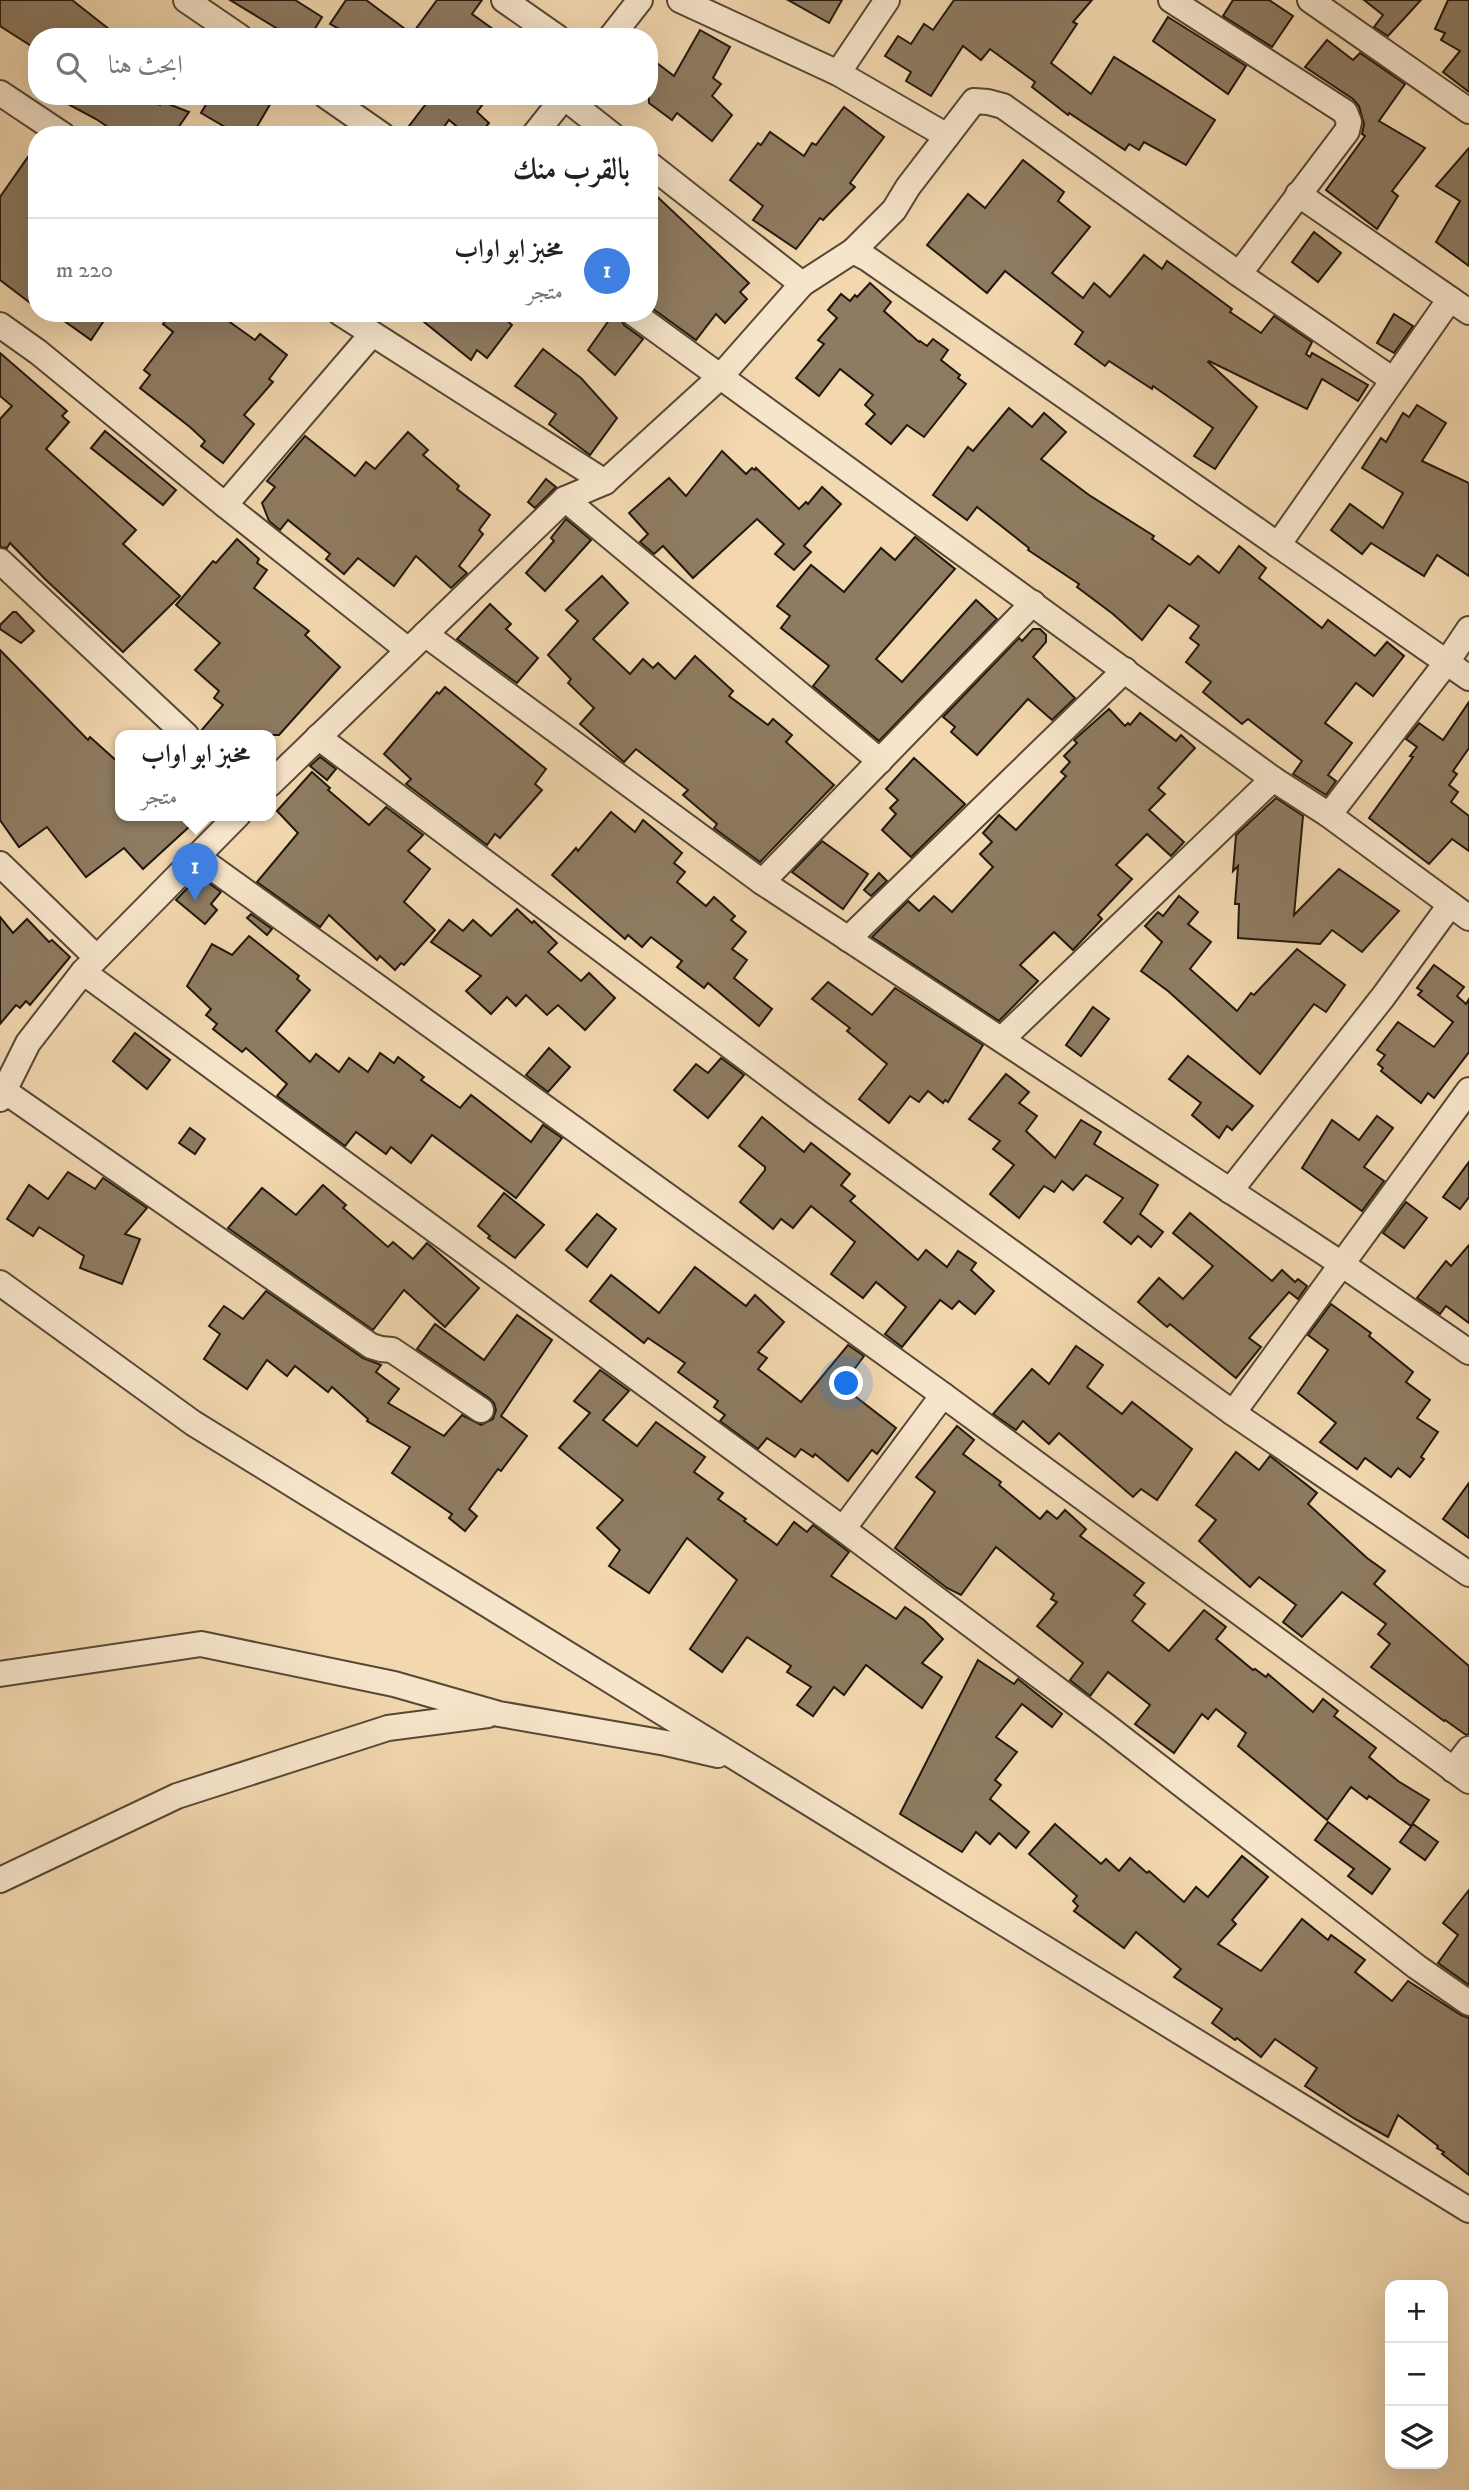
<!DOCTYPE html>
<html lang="ar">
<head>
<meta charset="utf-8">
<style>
  body { margin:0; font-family:"IM FELL DW Pica",Amiri,serif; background:#f6f6f6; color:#222; direction:rtl }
  .controls { position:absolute; right:21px; bottom:21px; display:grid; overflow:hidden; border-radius:14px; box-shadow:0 7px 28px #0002 }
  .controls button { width:63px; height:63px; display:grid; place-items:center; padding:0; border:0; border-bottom:2px solid #e0e0e0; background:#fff; color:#222; font:35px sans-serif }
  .you { position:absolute; left:847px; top:1384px; width:24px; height:24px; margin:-18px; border:5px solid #fff; border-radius:50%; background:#1a73e8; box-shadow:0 0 0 10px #1a73e833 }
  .badge { display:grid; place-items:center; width:46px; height:46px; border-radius:50%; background:#d93025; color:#fff; font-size:23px; font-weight:700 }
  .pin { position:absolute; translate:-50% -58px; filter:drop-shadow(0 2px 4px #0008) }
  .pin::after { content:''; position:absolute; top:37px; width:24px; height:21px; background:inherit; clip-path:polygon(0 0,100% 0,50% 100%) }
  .popup { position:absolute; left:115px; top:730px; width:161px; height:91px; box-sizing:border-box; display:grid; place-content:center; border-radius:14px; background:#fff; filter:drop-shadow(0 2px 5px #0005); font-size:23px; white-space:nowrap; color:#767676 }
  .popup b { font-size:26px; color:#222 }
  .popup::after { content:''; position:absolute; left:50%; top:100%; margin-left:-14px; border:14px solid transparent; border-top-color:#fff }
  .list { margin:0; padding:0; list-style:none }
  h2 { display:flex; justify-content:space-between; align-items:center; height:91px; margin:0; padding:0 28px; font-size:30px }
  h2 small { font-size:23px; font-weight:400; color:#767676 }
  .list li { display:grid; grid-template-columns:46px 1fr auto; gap:21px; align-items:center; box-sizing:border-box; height:105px; padding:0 28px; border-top:2px solid #e0e0e0 }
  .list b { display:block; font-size:26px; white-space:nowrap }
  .list p { margin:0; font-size:23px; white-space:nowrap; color:#767676 }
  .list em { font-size:23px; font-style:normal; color:#767676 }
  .icon { flex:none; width:38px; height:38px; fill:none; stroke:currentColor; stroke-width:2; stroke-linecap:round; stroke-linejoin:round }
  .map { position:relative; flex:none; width:1469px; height:2490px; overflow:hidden; direction:ltr }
  .search { position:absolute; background:#fff; box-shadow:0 7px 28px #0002; left:28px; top:28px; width:630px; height:77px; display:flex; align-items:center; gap:18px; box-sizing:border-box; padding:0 24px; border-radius:28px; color:#767676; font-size:26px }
  .panel { position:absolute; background:#fff; box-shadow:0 7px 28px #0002; left:28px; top:126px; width:630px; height:196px; border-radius:28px; direction:rtl }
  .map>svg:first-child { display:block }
</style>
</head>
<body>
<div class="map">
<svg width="1469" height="2490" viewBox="0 0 1469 2490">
  <rect width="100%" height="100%" fill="#f2d7af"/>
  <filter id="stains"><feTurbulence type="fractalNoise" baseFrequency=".00286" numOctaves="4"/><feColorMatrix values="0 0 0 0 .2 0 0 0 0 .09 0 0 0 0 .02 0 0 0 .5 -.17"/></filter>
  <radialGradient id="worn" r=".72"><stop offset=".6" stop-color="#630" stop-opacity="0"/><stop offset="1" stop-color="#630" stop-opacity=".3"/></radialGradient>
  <g fill="#8e7b61" stroke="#21180c" stroke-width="2">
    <path d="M0,0H72L119,37H37L36,49L0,26Z"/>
    <path d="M230,0H295L322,17L310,37H291Z"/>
    <path d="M346,0H366L412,34L437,0H482L472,14L504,37H338L341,30L330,24Z"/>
    <path d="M788,0H842L829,23Z"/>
    <path d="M954,0H1092L1073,22L1077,24L1051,63L1091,94L1114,57L1215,120L1186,165L1144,142L1139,150L1129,144L1125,150L1069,113L1068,115L1032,87L1035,82L990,49L981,60L963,46L931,96L906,81L911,72L885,56L898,36L911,44L924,24L933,30Z"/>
    <path d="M1233,0H1269L1293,16L1272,47L1223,16Z"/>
    <path d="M1364,0H1421L1388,36L1374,27L1383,15Z"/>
    <path d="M1448,0H1469V92L1443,72L1460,51L1441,40L1445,33L1435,29Z"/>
    <path d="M1168,17L1246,66L1228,94L1153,41Z"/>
    <path d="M700,30L730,47L713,78L721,84L712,96L732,115L712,141L677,113L672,120L649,103V57L674,76Z"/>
    <path d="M1327,40L1353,60L1360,53L1405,84L1379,121L1425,148L1392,191L1398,196L1377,229L1326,190L1365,136L1362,134L1364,124L1359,106L1353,99L1305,67Z"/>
    <path d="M53,96H143L160,105L161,101L189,112L173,135H120L96,119Z"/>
    <path d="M211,96H275L252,135H239L201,113Z"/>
    <path d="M432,96H489L477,112L489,123L479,135H467L449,120L438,135H420L409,126Z"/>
    <path d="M844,107L884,137L850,183L855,187L823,220L820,218L796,249L753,220L763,206L730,180L758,143L761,145L770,132L804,156L812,143L816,145Z"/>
    <path d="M37,144V308L0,280V197Z"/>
    <path d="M1469,148V266L1436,242L1460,201L1436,186Z"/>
    <path d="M1023,160L1064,192L1058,201L1090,227L1052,273L1083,298L1094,283L1110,297L1144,255L1162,269L1167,261L1232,309L1230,312L1261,333L1274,316L1312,342L1306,354L1310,357L1312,353L1368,385L1358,401L1322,379L1307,409L1209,361L1208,362L1257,407L1215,469L1194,456L1213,428L1153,386L1152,389L1109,361L1105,366L1075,344L1083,332L1005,271L987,293L927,245L968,194L985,208Z"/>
    <path d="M649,189L749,283L740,292L747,299L725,323L716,314L696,340L649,306Z"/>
    <path d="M1314,232L1341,253L1318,282L1292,262Z"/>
    <path d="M870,283L891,302L884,311L919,342L920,341L927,346L933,339L948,350L941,360L960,375L958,378L966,384L924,437L907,425L891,444L866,424L875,414L865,405L873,395L840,369L819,396L796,378L824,344L818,340L837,318L828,310L841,294L850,301L855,295L857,297Z"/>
    <path d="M53,313H109L91,340Z"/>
    <path d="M171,313H217L255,340L260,334L287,355L269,379L273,382L244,415L254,424L223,463L201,446L205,441L190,427L140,388L150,375L144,370L173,332L163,324Z"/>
    <path d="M413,313H499L512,325L487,358L477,350L471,360Z"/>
    <path d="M614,313L619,315L624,325L643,339L615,375L588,350Z"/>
    <path d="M1394,314L1413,326L1394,353L1377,343Z"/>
    <path d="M543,349L581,378L617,418L590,455L549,424L556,414L515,386Z"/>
    <path d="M0,353L67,411L62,416L69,422L46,449L136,530L123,544L180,596L123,652L46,580L10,543L7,548L0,547V419L12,406L0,396Z"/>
    <path d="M1417,405L1446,423L1422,461L1469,483V576L1437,555L1424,576L1371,543L1362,554L1331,530L1350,504L1383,528L1403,493L1362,468L1381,438L1386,442L1403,413L1409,417Z"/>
    <path d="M1009,408L1032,427L1044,413L1066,432L1041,459L1089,495L1154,536L1152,539L1190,565L1198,556L1219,573L1239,546L1266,568L1259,578L1322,628L1328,620L1375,656L1387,642L1404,656L1373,696L1356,683L1325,723L1352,743L1328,775L1336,781L1326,795L1293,774L1302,761L1248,719L1242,724L1203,692L1211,682L1186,662L1199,645L1190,638L1199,626L1169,605L1142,640L1113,614L1077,587L1079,584L1028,550L1029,548L977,507L967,520L933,495L968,447L973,451Z"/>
    <path d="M105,431L176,490L163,505L91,448Z"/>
    <path d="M408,432L428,450L423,455L459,486L457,489L490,515L479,530L483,534L459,566L467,573L451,588L416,556L394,586L358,558L344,574L326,559L330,554L288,520L280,530L269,521L262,503L275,487L267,481L305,436L355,476L366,462L375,469Z"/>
    <path d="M722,451L746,474L752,468L755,470L756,468L799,509L806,502L808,504L822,487L841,504L804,546L811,552L794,570L775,554L784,544L757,519L693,578L663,546L654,554L640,542L648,534L629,513L669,478L686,496Z"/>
    <path d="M546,479L556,487L535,508L528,502Z"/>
    <path d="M566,519L591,540L545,591L526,573L554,541L551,538Z"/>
    <path d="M915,537L955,569L876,659L902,682L976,600L997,619L879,741L813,686L829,666L781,628L790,616L777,606L811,565L844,592L881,548L895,560Z"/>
    <path d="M237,539L259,559L257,563L267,570L254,588L309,631L305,635L340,667L279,735H200V732L223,705L214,698L219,691L195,670L220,643L176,605L213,561L216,563Z"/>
    <path d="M602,576L628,603L593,639L630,674L643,659L653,668L658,663L675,679L695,656L733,691L729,696L768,725L773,719L792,735L786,742L834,785L760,862L714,828L717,824L683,795L688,790L636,749L624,762L580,724L594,708L568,683L571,679L548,655L578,621L566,610Z"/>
    <path d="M490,604L511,624L506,629L538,658L517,683L457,639Z"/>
    <path d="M13,612H16L34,631L21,643L0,629V625Z"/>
    <path d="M1033,629H1040L1046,635V642L1033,657L1075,698L1052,720L1028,699L977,755L951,732L955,727L943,717L1019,638L1022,641Z"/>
    <path d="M0,650L88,740L90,737L120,764V815H202L143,869L124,848L86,877L47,827L19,847L0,820Z"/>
    <path d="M445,687L546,769L535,784L542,790L500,838L495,834L487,845L406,784L411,779L384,754L437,692L439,694Z"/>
    <path d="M1469,702V748L1453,771L1457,774L1449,785L1458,792L1451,802L1469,816V851L1452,839L1429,864L1369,818L1413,757L1410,756L1417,747L1406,739L1419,723L1443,740Z"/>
    <path d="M1109,709L1125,726L1128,723L1130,725L1140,713L1176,741L1181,735L1195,748L1158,788L1165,794L1149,810L1184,842L1171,856L1147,834L1116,865L1132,879L1098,915L1102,919L1073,950L1054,932L1020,965L1038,981L999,1021L872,937L908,901L919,911L934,896L952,912L993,867L980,854L992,842L983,833L999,815L1016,830L1066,776L1061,772L1070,762L1064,756L1077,743L1074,740Z"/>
    <path d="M320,757L336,769L327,780L310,766Z"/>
    <path d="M914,758L965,804L911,857L882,830L896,814L890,808L898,800L886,789Z"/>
    <path d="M312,772L330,788L328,790L369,825L386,807L423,835L408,851L430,869L404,902L435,930L404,965L401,963L395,970L380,956L377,960L329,915L320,927L257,882L298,833L277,811Z"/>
    <path d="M1276,798L1303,816L1294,915L1339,869L1399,911L1362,952L1332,930L1320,944L1238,938L1239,904H1235L1238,866L1233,871L1236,835Z"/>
    <path d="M611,812L635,832L643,820L682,853L674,863L685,872L677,882L706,906L714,897L735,916L731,920L746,932L732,949L747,960L734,978L772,1009L759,1026L708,983L704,988L677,967L682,961L651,937L642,947L628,935L625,939L552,875L576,848L578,851Z"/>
    <path d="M822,841L868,874L843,909L792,872Z"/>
    <path d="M879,873L887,881L871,896L864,890Z"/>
    <path d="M199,876L221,892L211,904L217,910L205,924L176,900Z"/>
    <path d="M1179,896L1198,912L1188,924L1211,942L1190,969L1237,1011L1251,993L1254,995L1297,949L1345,985L1326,1012L1314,1004L1260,1074L1168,991L1141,971L1162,942L1145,926L1158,912L1163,916Z"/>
    <path d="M517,909L532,923L534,921L557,943L548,952L581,981L589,973L615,998L585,1030L558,1005L547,1015L526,995L516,1006L507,997L491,1014L466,991L481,976L431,942L449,920L463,931L473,920L491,936Z"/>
    <path d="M251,914L272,929L267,935L247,918Z"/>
    <path d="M0,917L13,933L27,919L49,942L52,940L70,957L30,1005L26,1001L20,1008L16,1005L0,1024Z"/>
    <path d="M249,936L299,976L297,979L310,990L276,1031L310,1062L316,1054L339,1072L349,1058L368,1072L380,1053L394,1063L398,1057L424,1077L421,1080L460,1108L471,1095L531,1142L543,1125L562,1138L516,1198L432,1135L411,1163L391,1147L386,1154L356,1132L345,1146L277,1096L287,1084L246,1048L242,1052L213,1029L217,1024L206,1015L211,1009L187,986L212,944L232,955Z"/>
    <path d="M1434,965L1464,987L1457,996L1466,1004L1469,999V1052L1434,1098L1428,1093L1421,1103L1381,1071L1383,1068L1378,1064L1385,1055L1377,1050L1398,1022L1434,1047L1453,1022L1418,995L1422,991L1417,988Z"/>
    <path d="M828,982L872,1015L895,988L983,1045L948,1102L945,1100L943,1103L928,1091L919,1102L910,1096L889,1123L859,1099L887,1064L847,1031L850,1028L812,999Z"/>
    <path d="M1093,1007L1109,1019L1081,1056L1066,1045Z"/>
    <path d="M135,1033L170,1060L147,1089L113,1061Z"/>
    <path d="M549,1048L570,1067L548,1092L526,1075Z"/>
    <path d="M1188,1056L1253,1106L1232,1130L1227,1126L1219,1138L1192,1115L1201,1103L1169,1079Z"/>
    <path d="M721,1058L744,1075L708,1118L674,1090L696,1064L708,1073Z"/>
    <path d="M1006,1074L1029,1092L1019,1103L1037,1116L1026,1131L1055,1158L1081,1120L1101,1132L1094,1144L1158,1185L1140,1214L1163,1232L1151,1247L1138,1236L1131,1244L1104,1222L1123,1198L1086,1175L1073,1190L1062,1181L1054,1192L1044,1186L1019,1218L990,1194L1014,1165L993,1149L1000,1141L969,1119Z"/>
    <path d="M1377,1116L1393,1128L1364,1167L1384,1181L1362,1211L1302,1168L1332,1120L1359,1140Z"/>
    <path d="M762,1117L804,1152L811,1143L850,1174L841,1185L855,1196L850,1201L918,1260L926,1250L947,1267L958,1251L976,1263L971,1270L994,1291L975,1314L959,1301L952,1309L940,1300L902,1347L885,1334L906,1307L876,1282L863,1298L831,1274L855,1242L811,1206L793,1228L781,1219L773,1229L740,1202L765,1170V1167L739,1146Z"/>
    <path d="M190,1128L205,1139L195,1154L179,1143Z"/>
    <path d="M1469,1162V1197L1460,1209L1443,1197Z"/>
    <path d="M68,1172L95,1189L103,1178L147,1208L125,1234L140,1239L122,1284L80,1268L84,1256L39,1227L33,1236L7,1219L29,1185L48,1199Z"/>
    <path d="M323,1185L346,1205L343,1208L388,1247L393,1242L413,1259L427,1243L479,1288L445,1327L404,1290L373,1330L228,1228L262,1188L296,1215Z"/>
    <path d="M504,1193L544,1225L515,1258L488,1238L490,1236L478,1226Z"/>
    <path d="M1406,1202L1427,1218L1404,1248L1383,1233Z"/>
    <path d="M1190,1213L1272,1281L1282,1270L1295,1282L1298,1279L1307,1286L1298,1299L1289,1292L1249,1338L1261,1347L1236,1378L1170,1324L1167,1327L1138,1302L1159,1278L1183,1299L1213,1266L1173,1233Z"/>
    <path d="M597,1214L616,1229L587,1267L566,1250Z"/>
    <path d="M1469,1245V1323L1446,1306L1440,1314L1417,1298L1446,1261L1451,1266Z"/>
    <path d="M695,1267L746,1306L755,1295L784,1322L758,1352L767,1358L758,1369L801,1402L848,1345L864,1356L847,1379L852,1383L847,1390L896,1428L877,1454L872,1450L848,1481L815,1454L813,1457L801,1449L795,1457L767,1438L758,1449L720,1421L725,1415L714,1407L718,1401L678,1372L685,1363L648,1338L644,1343L590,1301L611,1275L659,1313Z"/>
    <path d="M266,1291L363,1358L381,1365L376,1372L399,1389L388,1403L444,1436L462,1415L481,1425L493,1419L496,1410L494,1403L489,1398L417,1349L435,1324L484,1360L517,1315L552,1340L501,1416L527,1436L501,1471L498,1469L469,1509L477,1516L465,1531L449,1518L452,1514L392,1473L410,1447L367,1421L368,1419L332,1387L328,1392L295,1366L287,1376L267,1360L247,1389L204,1359L220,1334L209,1326L224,1306L243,1319Z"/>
    <path d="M1331,1304L1371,1333L1369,1336L1413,1372L1406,1382L1430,1400L1417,1418L1438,1432L1421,1457L1424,1459L1410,1477L1398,1468L1391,1477L1365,1458L1357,1469L1320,1442L1336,1423L1298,1393L1328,1350L1308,1335Z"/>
    <path d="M1076,1346L1103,1365L1087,1387L1122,1414L1132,1402L1192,1449L1157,1500L1141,1489L1133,1497L1059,1433L1049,1444L1023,1421L1016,1430L993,1414L1032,1369L1049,1384Z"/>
    <path d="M600,1370L629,1391L603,1420L637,1446L656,1422L705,1457L694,1472L723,1493L718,1499L746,1519L744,1521L777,1545L794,1522L807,1532L813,1525L849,1552L831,1576L896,1619L905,1607L924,1620L943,1639L922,1663L942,1677L922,1708L866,1665L844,1695L834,1687L813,1716L797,1705L811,1687L787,1672L791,1666L747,1637L722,1672L690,1649L737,1580L687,1538L649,1593L609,1566L620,1550L597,1528L623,1500L559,1448L590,1413L574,1401Z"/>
    <path d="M957,1426L974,1440L963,1454L1001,1482L999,1485L1040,1519L1047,1511L1057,1519L1065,1510L1086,1529L1080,1536L1144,1583L1134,1595L1145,1604L1132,1621L1169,1651L1204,1610L1226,1627L1216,1639L1253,1670L1255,1669L1266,1677L1268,1674L1313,1712L1323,1699L1338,1711L1334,1716L1376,1748L1369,1757L1398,1781L1429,1800L1411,1826L1369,1796L1367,1799L1351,1787L1327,1820L1238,1746L1246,1733L1216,1709L1208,1719L1202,1714L1174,1753L1135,1724L1150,1705L1108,1672L1090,1696L1070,1680L1083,1663L1037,1626L1057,1602L1051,1599L1054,1594L996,1547L961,1595L947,1588L895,1548L935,1492L916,1477Z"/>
    <path d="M1236,1452L1259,1470L1270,1456L1317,1493L1308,1504L1367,1558L1385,1571L1374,1584L1469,1666V1734L1466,1735L1445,1720L1444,1721L1371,1667L1390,1644L1378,1634L1386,1624L1342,1592L1302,1637L1283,1622L1296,1605L1259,1577L1250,1587L1199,1541L1216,1520L1196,1505Z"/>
    <path d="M1469,1483V1538L1443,1519Z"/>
    <path d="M978,1660L1014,1684L1018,1679L1062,1714L1052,1727L1022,1704L996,1737L1017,1752L995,1780L1001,1785L990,1799L1029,1832L1016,1848L999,1833L990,1844L976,1832L962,1852L900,1814Z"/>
    <path d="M1328,1822L1390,1869L1372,1894L1348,1876L1354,1869L1315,1840Z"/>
    <path d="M1055,1824L1101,1864L1106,1859L1119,1871L1130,1858L1147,1873L1149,1871L1184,1902L1196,1887L1208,1897L1242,1856L1268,1877L1232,1920L1236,1924L1218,1944L1261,1971L1302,1919L1328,1940L1331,1935L1365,1960L1355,1972L1392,2001L1408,1981L1461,2015L1469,2018V2175L1442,2154L1444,2152L1437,2148L1438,2146L1398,2115L1388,2137L1355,2119L1305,2086L1317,2068L1275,2039L1261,2057L1237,2038L1235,2040L1212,2023L1222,2009L1174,1977L1181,1969L1136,1932L1124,1948L1074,1911L1078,1906L1073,1901L1077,1896L1029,1854Z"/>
    <path d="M1413,1824L1438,1842L1425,1860L1400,1842Z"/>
    <path d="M1469,1890V1985L1438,1963L1458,1935L1443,1923Z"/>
  </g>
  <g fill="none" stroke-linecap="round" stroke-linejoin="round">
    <defs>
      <g id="minor">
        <path d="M186,0L240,37"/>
        <path d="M504,0L557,37"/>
        <path d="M680,0L838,73L947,136"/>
        <path d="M1171,0L1345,112L1349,122L1347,131L1239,274"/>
        <path d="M1310,0L1469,111"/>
        <path d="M611,37L640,0"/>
        <path d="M838,73L887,0"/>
        <path d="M0,93L63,135"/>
        <path d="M326,96L382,135"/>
        <path d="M564,97L612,135"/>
        <path d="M534,135L565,96"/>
        <path d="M649,164L802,284"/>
        <path d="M1298,194L1469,312"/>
        <path d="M853,251L868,259L1469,678"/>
        <path d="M340,313L605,482"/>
        <path d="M633,313L1273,779L1329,815L1469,918"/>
        <path d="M0,325L38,352L225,505L408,650"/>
        <path d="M565,499L880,761"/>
        <path d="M225,505L372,334"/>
        <path d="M1278,545L1450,299"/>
        <path d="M0,561L186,735"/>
        <path d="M425,634L762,882L1340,1263L1469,1352"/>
        <path d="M318,737L818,1112L1233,1413L1469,1574"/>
        <path d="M270,784L565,499L605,482L720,377L802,284L853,251L894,210L908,187L974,101L988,102L1003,106L1239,274L1393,380"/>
        <path d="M1329,815L1447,662L1469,629"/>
        <path d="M196,856L943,1395L1469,1781"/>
        <path d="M0,864L96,957"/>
        <path d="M762,882L1033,603"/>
        <path d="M848,939L1125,670"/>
        <path d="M83,972L843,1529L1105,1725L1417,1967L1469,2003"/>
        <path d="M1002,1039L1273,779"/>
        <path d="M0,1088L371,1346L381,1349L392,1350L481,1410"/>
        <path d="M0,1099L28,1043L83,972L238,815"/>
        <path d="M1230,1191L1383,997L1450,905"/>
        <path d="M0,1283L193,1423L1469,2210"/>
        <path d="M1233,1413L1469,1090"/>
        <path d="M843,1529L943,1395"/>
        <path d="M0,1674L201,1644L394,1684L499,1714L666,1743L718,1755"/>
        <path d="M1453,1770L1469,1749"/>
        <path d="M0,1880L177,1796L388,1728L488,1715"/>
      </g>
    </defs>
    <use href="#minor" stroke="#554835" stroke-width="28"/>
    <use href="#minor" stroke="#f7e5cb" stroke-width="24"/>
  </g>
  <rect width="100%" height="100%" filter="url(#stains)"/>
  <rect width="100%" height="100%" fill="url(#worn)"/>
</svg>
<div class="controls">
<button>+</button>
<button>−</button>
<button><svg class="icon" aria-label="layers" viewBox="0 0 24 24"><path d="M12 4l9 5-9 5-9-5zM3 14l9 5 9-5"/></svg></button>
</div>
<div class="you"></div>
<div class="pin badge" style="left:195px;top:901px;background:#3f7fe0">1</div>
<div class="popup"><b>مخبز ابو اواب</b>متجر</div>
<div class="search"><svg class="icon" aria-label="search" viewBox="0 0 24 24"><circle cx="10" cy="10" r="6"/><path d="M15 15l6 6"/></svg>ابحث هنا</div>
<section class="panel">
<h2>بالقرب منك<small></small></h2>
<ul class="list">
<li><span class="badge" style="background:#3f7fe0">1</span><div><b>مخبز ابو اواب</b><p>متجر</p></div><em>220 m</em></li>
</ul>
</section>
</div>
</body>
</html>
